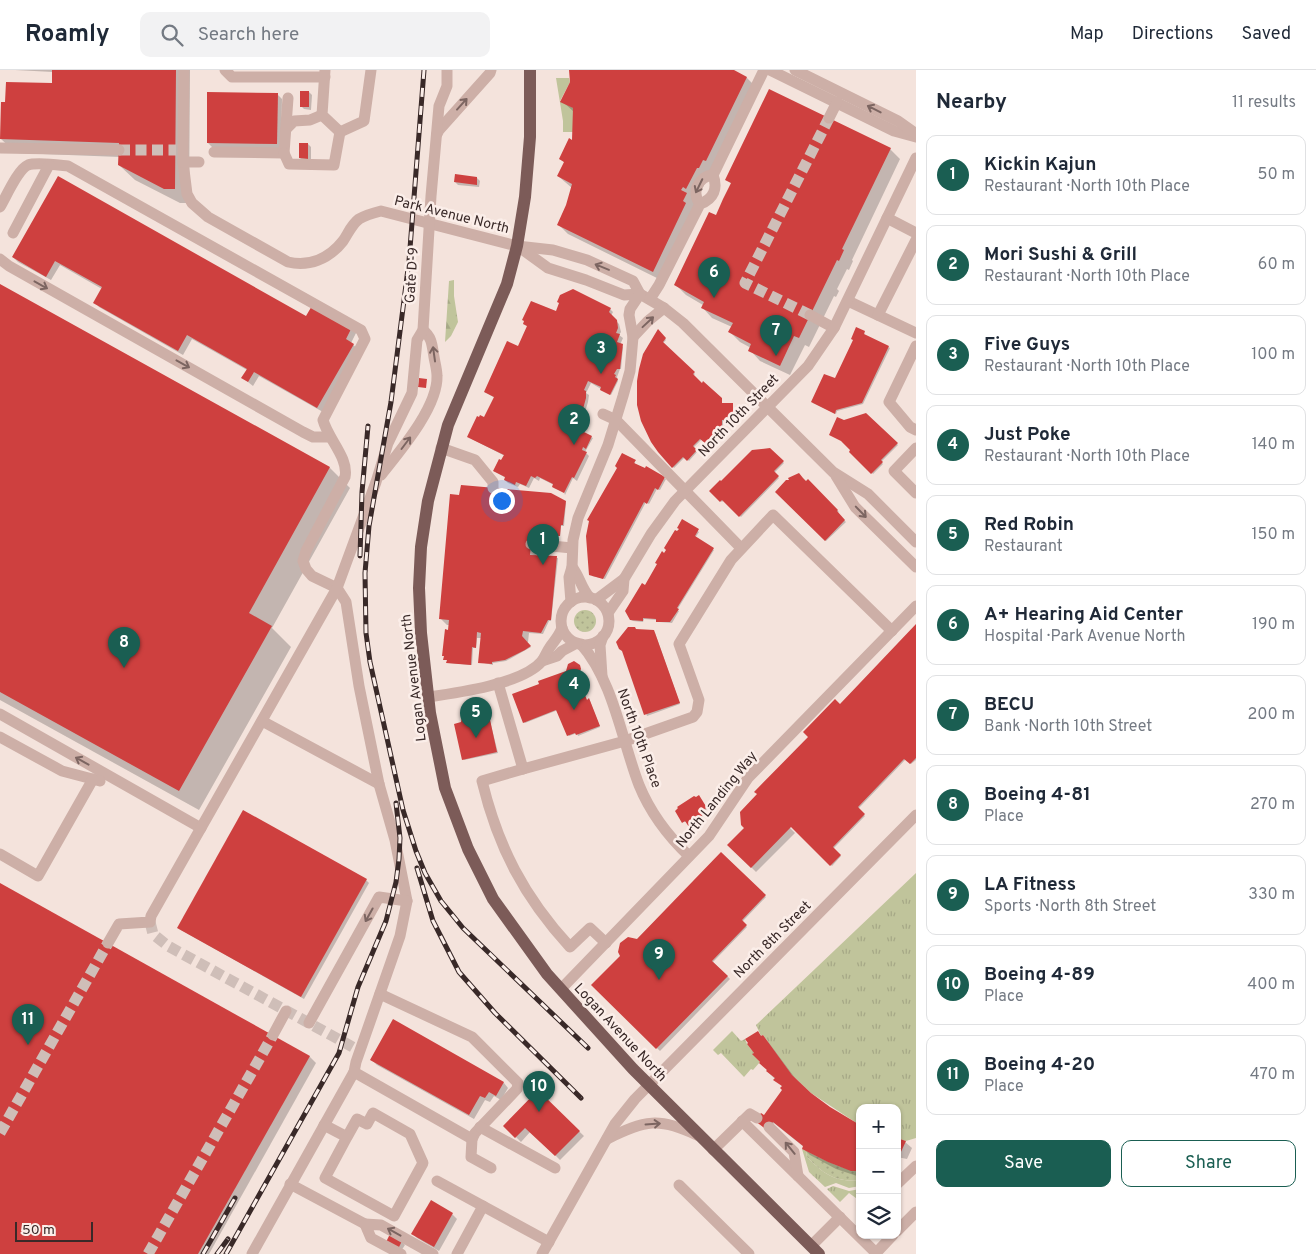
<!DOCTYPE html>
<html lang="en">
<head>
<meta charset="utf-8">
<style>
  body { margin:0; font-family:Overpass,sans-serif; background:#f2f2f3; color:#1f2937 }
  .controls { position:absolute; right:15px; bottom:15px; display:grid; overflow:hidden; border-radius:10px; box-shadow:0 1px 4px #0004 }
  .controls button { width:45px; height:45px; display:grid; place-items:center; padding:0; border:0; border-bottom:1px solid #e0e1e3; background:#fff; color:#1f2937; font:25px sans-serif }
  .scale { position:absolute; left:15px; bottom:12px; width:78px; box-sizing:border-box; padding-left:5px; border:2px solid #392928; border-top:0; font-size:14px; line-height:18px; white-space:nowrap; color:#392928; -webkit-text-stroke:4px #fbeee9; paint-order:stroke }
  .you { position:absolute; left:501px; top:430px; width:18px; height:18px; margin:-12px; border:4px solid #fff; border-radius:50%; background:#1a73e8; box-shadow:0 0 0 8px #1a73e833 }
  .badge { display:grid; place-items:center; width:32px; height:32px; border-radius:50%; background:#1a5e52; color:#fff; font-size:16px; font-weight:700 }
  .pin { position:absolute; translate:-50% -41px; filter:drop-shadow(0 1px 2px #0008) }
  .pin::after { content:''; position:absolute; top:26px; width:18px; height:15px; background:inherit; clip-path:polygon(0 0,100% 0,50% 100%) }
  .list { margin:0; padding:0; list-style:none }
  h2 { display:flex; justify-content:space-between; align-items:center; height:65px; margin:0; padding:0 20px; font-size:21px }
  h2 small { font-size:16px; font-weight:400; color:#747a83 }
  .list li { display:grid; grid-template-columns:32px 1fr auto; gap:15px; align-items:center; box-sizing:border-box; height:80px; margin:0 10px 10px; padding:0 10px; border:1px solid #e0e1e3; border-radius:10px }
  .list b { display:block; font-size:19px; white-space:nowrap }
  .list p { margin:0; font-size:16px; white-space:nowrap; color:#747a83 }
  .list em { font-size:16px; font-style:normal; color:#747a83 }
  .actions { display:flex; gap:10px; padding:15px 20px }
  .actions a { flex:1; padding:11px 0; border:1px solid #1a5e52; border-radius:10px; text-align:center; font-size:18px; color:#1a5e52 }
  .actions .main { background:#1a5e52; color:#fff }
  .icon { flex:none; width:28px; height:28px; fill:none; stroke:currentColor; stroke-width:2; stroke-linecap:round; stroke-linejoin:round }
  .map { position:relative; flex:none; width:916px; height:1184px; overflow:hidden }
  header { display:flex; align-items:center; gap:30px; box-sizing:border-box; height:70px; padding:0 25px; background:#fff; border-bottom:1px solid #e0e1e3 }
  header strong { font-size:24px }
  nav { display:flex; gap:28px; margin-inline-start:auto; font-size:18px }
  .search { width:350px; height:45px; background:#f2f2f3; display:flex; align-items:center; gap:12px; box-sizing:border-box; padding:0 18px; border-radius:10px; color:#747a83; font-size:19px }
  main { display:flex }
  aside { flex:1; background:#fff }
  .map>svg:first-child { display:block }
</style>
</head>
<body>
<header>
<strong>Roamly</strong>
<div class="search"><svg class="icon" aria-label="search" viewBox="0 0 24 24"><circle cx="10" cy="10" r="6"/><path d="M15 15l6 6"/></svg>Search here</div>
<nav><a>Map</a><a>Directions</a><a>Saved</a></nav>
</header>
<main>
<div class="map">
<svg width="916" height="1184" viewBox="0 0 916 1184">
  <defs>
    <pattern id="grass-tufts" width="24" height="20" patternUnits="userSpaceOnUse" patternTransform="scale(1.25)"><rect width="24" height="20" fill="#c0c49b"/><path d="M3 7l-1-3M5 7V3M7 7l1-3M15 17l-1-3M17 17v-4M19 17l1-3" fill="none" stroke="#a6a886"/></pattern>
    <pattern id="forest-firs" width="22" height="20" patternUnits="userSpaceOnUse" patternTransform="scale(1.25)"><rect width="22" height="20" fill="#c0c49b"/><path d="M5 1l3.5 6h-7zM16 11l3.5 6h-7z" fill="#a6a886"/></pattern>
    <pattern id="garden-dots" width="8" height="8" patternUnits="userSpaceOnUse" patternTransform="scale(1.25)"><rect width="8" height="8" fill="#c0c49b"/><path d="M2 2h.1M6 6h.1" fill="none" stroke="#a6a886" stroke-width="1.8" stroke-linecap="round"/></pattern>
  </defs>
  <rect width="100%" height="100%" fill="#f4e3dc"/>
  <g fill="url(#grass-tufts)">
    <path d="M916,803V1068L906,1071L897,1068V1038H860V1055L858,1054L811,1023L792,1005L763,965L761,966L756,955Z"/>
    <path d="M732,961L741,971L745,969L747,974L754,983L753,984L760,992L753,1000L751,999L744,1007L721,983L718,985L713,980Z"/>
    <path d="M802,1079L806,1081L807,1087C823,1103 835,1113 860,1110V1116L849,1118L836,1113L825,1117L809,1102Z"/>
    <path d="M833,1116L849,1121L860,1119V1131L849,1123L840,1132L827,1119Z"/>
  </g>
  <path fill="url(#forest-firs)" d="M454,210V226L458,252L451,266L445,272L449,211Z"/>
  <path fill="#c0c49b" d="M556,8H569L570,12L560,31L573,38V62H563V51Z"/>
  <g fill="url(#garden-dots)">
    <circle cx="585" cy="551" r="11"/>
    <path d="M806,1081C824,1090 840,1098 860,1102V1110C835,1113 823,1103 807,1087Z"/>
  </g>
  <g fill="#0003">
    <path d="M15,0H190L189,133H180L135,110L119,95L120,87L16,83L1,69L53,15V2Z"/>
    <path d="M570,0H731L747,8L757,18L697,128V134L663,211L568,164L558,154L567,136L572,118L558,106L565,93L561,89L574,72V42L562,31L571,12Z"/>
    <path d="M309,22L312,25L311,40L304,39L301,36Z"/>
    <path d="M277,24L282,29L281,78H213L208,73Z"/>
    <path d="M308,74L311,77V91H303L300,88Z"/>
    <path d="M890,79L900,89L852,190L853,191L849,200L847,199L837,219L839,221L836,227L834,226L809,277L805,275L790,305L760,291L750,280L751,278L740,272L730,262L732,257L712,248L702,237L703,235L686,225L676,215L716,147L732,114L727,110Z"/>
    <path d="M58,108L306,248L313,236L356,263L351,273L358,279L323,342L259,306L253,316L243,308L247,300L192,269L183,285L99,237L95,232L102,219L60,195L51,210L18,192L13,187Z"/>
    <path d="M477,108L480,111L479,117L458,115L455,112Z"/>
    <path d="M0,215L330,398L350,418L272,558L291,577L199,740L0,630Z"/>
    <path d="M610,239L613,242L611,246L619,254L621,262L619,265L623,268L620,275L623,277L621,299H620L617,307L618,311L611,325L591,313L586,323L589,325L588,332L585,342L575,354L568,353L566,358L584,366L581,362L593,368L585,382L589,386L577,411L573,408L565,425L564,422L554,418V415L540,408L539,411L534,408L529,418L520,414L518,417L508,413L505,410L506,408L494,401L505,386L472,369L485,348L495,328L485,322L518,278L528,257L524,254L556,243Z"/>
    <path d="M658,261L666,270L663,273L695,304L693,306L702,315L703,313L722,331V334L733,336V350L723,351V356L707,373L702,369L693,378L697,382L689,391L685,387L674,398L658,381Z"/>
    <path d="M865,262L864,265L890,278L863,334L837,341L836,344L813,333L835,310Z"/>
    <path d="M866,344L898,375L881,392L883,394L873,404L851,382L852,380L844,372V351Z"/>
    <path d="M770,379L784,393L774,403L779,408L741,447L724,430L722,432L710,421Z"/>
    <path d="M635,391V394L666,409L660,420L657,419L649,434L646,432L605,509L592,506L588,466Z"/>
    <path d="M807,411L839,442L837,443L846,452L826,471L776,422Z"/>
    <path d="M565,432L566,433L564,456H561L560,466L538,465L536,486L558,488L551,551H549L543,564L529,563L528,572H526L531,577L506,591L493,593V595L480,592L482,568H477L476,578H473L472,595L449,593L443,585L450,555H447L440,548Z"/>
    <path d="M683,451L699,462L695,468L714,480L677,540L679,541L672,553L659,552L658,550L644,549L643,552L633,551L631,550L645,516L678,463Z"/>
    <path d="M916,556V690L911,694L906,689L858,739L865,746L833,779L841,786L832,796L772,737L770,738L795,763L756,802L729,775L745,758L840,636Z"/>
    <path d="M636,560L655,563L680,634L647,646L623,581Z"/>
    <path d="M579,596L581,601L577,607L587,631H590L600,657L578,666L577,663L569,666L558,640L525,653L524,652L568,602Z"/>
    <path d="M489,647L498,683L464,690L463,689L482,648Z"/>
    <path d="M700,728L707,739L704,741L705,743L699,751L691,757L687,752H683L676,741Z"/>
    <path d="M721,784L766,827L742,852L747,857L713,892L730,909L660,981L592,915Z"/>
    <path d="M366,810L369,813L304,929L181,860Z"/>
    <path d="M0,814L310,987L316,993L209,1184H0Z"/>
    <path d="M394,951L504,1013L508,1018L501,1030L494,1026L490,1032L485,1030L474,1049L377,995L372,990Z"/>
    <path d="M758,963L769,973L798,1012L810,1024L830,1038L860,1056V1107L836,1099L810,1085L804,1079V1077L774,1053L769,1060L783,1017L767,1001Z"/>
    <path d="M538,1022L584,1066L560,1090L531,1061L521,1072L505,1056Z"/>
    <path d="M897,1070L905,1072L912,1078L907,1089L897,1087Z"/>
    <path d="M452,1144L457,1149L439,1181L417,1168L413,1164Z"/>
    <path d="M402,1172L405,1175L401,1181L390,1175Z"/>
  </g>
  <g fill="#ce403f">
    <path d="M52,0H176L175,119H164L118,95L119,73L0,69L1,32H5L6,12L52,13Z"/>
    <path d="M569,0H734L747,7L706,91L703,90L699,98H697L686,119L683,117L681,120L687,123L683,131L686,133L653,202L557,155L566,135L572,114L557,106L564,92L559,89L569,68L572,70L573,38L560,32L570,12Z"/>
    <path d="M769,19L891,78L842,179L844,180L839,191L837,190L799,268L794,266L780,296L748,281L751,274L728,262L733,253L701,238L704,232L674,215L709,142L716,145L723,129L731,113L725,110Z"/>
    <rect x="300" y="21" width="9" height="16"/>
    <path d="M207,22L278,23L277,74L207,73Z"/>
    <path d="M299,73H308V89L299,88Z"/>
    <path d="M455,104L477,107V115L454,112Z"/>
    <path d="M58,106L306,246L313,234L352,257L346,269L354,274L317,338L254,302L248,312L241,308L247,299L187,265L178,281L93,233L102,217L55,191L46,207L12,187Z"/>
    <path d="M0,214L330,397L249,543L272,556L179,721L0,622Z"/>
    <path d="M573,219L611,238L609,242L617,250L618,258L616,263L620,264L617,272L623,274L620,299H617L614,304L616,305L615,307L618,309L610,325L600,320L601,317L588,311L584,320L586,321V328L583,339L572,352L565,351L563,355L579,363L580,360L592,366L586,379L583,377L582,380L587,382L574,408L572,407L564,423L552,417L553,414L537,406L535,408L531,406L526,416L516,412L515,415L504,410L505,407L493,401L499,389L501,390L504,385L467,367L477,346L479,347L480,345L484,347L494,327L484,322L507,271L518,276L527,256L523,254L524,251L522,250L531,231L556,241L559,233L557,232L560,225Z"/>
    <path d="M856,257L865,261L864,264L889,276L862,333L836,340L835,344L811,332L824,304L835,308L853,270L851,269Z"/>
    <path d="M658,259L666,268L663,272L695,302L693,304L702,313L703,311L722,328V333H733V349L722,350V355L705,373L700,369L693,376L697,380L687,391L683,387L672,398L658,382L651,372L641,351L637,335V311L639,299L643,284Z"/>
    <path d="M419,308L427,309L426,318L418,317Z"/>
    <path d="M866,343L898,373L881,390L883,392L871,404L849,382L850,380L841,371L829,365L837,347L844,350Z"/>
    <path d="M770,378L784,391L774,401L779,406L739,447L722,430L720,432L709,421L720,410L721,411L752,380Z"/>
    <path d="M622,383L636,390L634,393L645,398L646,396L665,407L658,420L655,418L647,434L644,432L603,509L589,505L586,466L589,451L587,450L617,398L615,396Z"/>
    <path d="M799,403L803,408L806,411L808,409L838,440L837,441L845,450L825,471L775,422L786,410H789L788,408Z"/>
    <path d="M461,415L551,423L566,431L563,455H561L560,466L532,464L530,485L557,486L551,550H548L541,563L523,561L522,566L531,576L525,580L505,590L492,592V594L478,593L481,563L477,562L476,578L472,577L471,595L446,593L447,590H443L444,586H442L445,559L448,560L449,550L439,549L450,424L459,425Z"/>
    <path d="M682,449L699,459L695,466L714,478L677,538L679,539L670,552H656V549L643,548V551L630,550L625,541L642,513L645,515L657,494L655,493L662,481L664,483L666,480L664,478L675,460L677,461L679,459L677,458Z"/>
    <path d="M916,554V688L910,694L904,689L858,737L865,744L833,777L841,785L830,796L791,757L751,798L727,775L744,758L741,755L740,742L757,724L754,722L808,667L803,662L835,629L840,634Z"/>
    <path d="M628,557H635L636,559L654,560L680,633L644,645L622,581L619,579L616,572Z"/>
    <path d="M574,591L580,595L581,599L577,606L587,630L589,628L600,656L576,665L575,663L567,666L556,640L523,653L512,624L539,614L538,611L566,601L568,594Z"/>
    <path d="M470,640L475,641L482,647L489,645L497,682L462,690L454,654L461,652L462,646Z"/>
    <path d="M699,725L707,738L704,739L705,742L698,750L689,757L685,751L682,753L675,741L678,738L677,737L694,726L696,727Z"/>
    <path d="M243,740L367,809L301,927L177,858Z"/>
    <path d="M721,782L766,825L742,850L747,855L712,891L728,906L656,979L591,915L620,886L618,882L620,873L628,867L637,869Z"/>
    <path d="M0,813L310,986L198,1184H0Z"/>
    <path d="M393,949L504,1012L496,1026L489,1022L485,1028L480,1026L469,1045L370,990Z"/>
    <path d="M758,961L761,966L763,965L792,1005L811,1023L830,1037L860,1055V1095L858,1101H851L828,1092L802,1079L803,1076L773,1052L767,1060L755,1051L761,1043L764,1045L782,1020L780,1018L782,1016L773,1010L775,1008L766,1001L767,1000L759,993L760,992L752,984L754,983L747,974L748,973L745,969Z"/>
    <path d="M538,1020L580,1061L555,1086L525,1058L515,1068L503,1056Z"/>
    <path d="M897,1068L906,1071L900,1084L897,1082Z"/>
    <path d="M431,1130L453,1143L434,1177L411,1164Z"/>
    <path d="M390,1164L402,1171L398,1179L386,1172Z"/>
  </g>
  <g fill="none" stroke-linecap="round" stroke-linejoin="round">
    <g stroke="#cfbeb8" stroke-width="11" stroke-dasharray="11 5.5" stroke-linecap="butt">
      <path d="M119,80H176"/>
      <path d="M810,245L745,213L829,48"/>
      <path d="M150,852L153,864L168,876L360,981"/>
      <path d="M0,1063L108,873"/>
      <path d="M148,1184L273,965"/>
    </g>
    <g stroke="#cdafa7" stroke-width="11">
      <path d="M184,0L183,92L187,124L192,133L208,147L288,192C309,197 329,189 343,171C348,164 351,155 359,149C366,145 373,143 381,141L517,176L553,180L587,190L633,211L640,224L664,238L683,253L833,402L868,424L916,472"/>
      <path d="M225,0L232,7H325"/>
      <path d="M770,0L894,61L916,67"/>
      <path d="M795,0L898,51L915,63"/>
      <path d="M829,48L837,32"/>
      <path d="M286,59L294,51L310,50L322,45"/>
      <path d="M340,62L364,51L371,0"/>
      <path d="M437,64L439,60L490,3L491,0"/>
      <path d="M0,78L119,80"/>
      <path d="M214,82L284,83L288,28"/>
      <path d="M284,83L289,94L334,95L340,62L322,45L325,0"/>
      <path d="M183,92H199"/>
      <path d="M713,105L764,0"/>
      <path d="M0,137C6,127 18,99 28,95C37,92 58,95 68,96L361,260L365,269L323,350C328,369 349,388 345,407L306,481L303,491L306,499L312,506L337,518L346,532L359,616L379,714L395,770L407,831L400,866L392,889L356,992L354,1002L252,1184"/>
      <path d="M887,148L916,163"/>
      <path d="M13,163L49,95"/>
      <path d="M519,177L548,198L586,210L624,225L640,224"/>
      <path d="M0,189L9,196L303,362L313,367H330"/>
      <path d="M650,229L659,215L700,134C714,129 718,118 713,105C698,106 691,123 700,134"/>
      <path d="M848,231L916,263"/>
      <path d="M810,245L834,258"/>
      <path d="M878,245L916,170"/>
      <path d="M633,267L648,251L664,238"/>
      <path d="M916,276L889,332L910,357L916,360"/>
      <path d="M603,344L616,350L741,478"/>
      <path d="M441,378L475,390L493,412V418"/>
      <path d="M916,378L894,401L916,423"/>
      <path d="M381,405C400,381 438,337 437,306C437,300 435,293 434,287C432,275 432,267 423,260"/>
      <path d="M836,406L855,437L916,497"/>
      <path d="M531,474L572,478"/>
      <path d="M572,497C580,507 581,518 590,528"/>
      <circle cx="585" cy="551" r="24"/>
      <path d="M596,530L624,509"/>
      <path d="M571,532L569,507L572,497L573,470L578,448L608,375L623,326L630,301L633,267L629,245L630,239L640,224"/>
      <path d="M608,543L623,521L624,509L651,464L675,431L808,296L834,258L916,88"/>
      <path d="M581,574C613,610 622,671 639,715C650,742 669,767 689,786"/>
      <path d="M542,591L557,586L562,581L577,573"/>
      <path d="M602,606L600,575L603,566"/>
      <path d="M498,613L523,699L625,671L693,647L697,642L699,630L679,574L731,490L773,445L892,561"/>
      <path d="M428,627C457,623 523,614 542,591C545,587 547,581 550,577C555,570 559,566 562,558"/>
      <path d="M0,644L201,758"/>
      <path d="M262,651L379,714"/>
      <path d="M0,667L62,701L100,711"/>
      <path d="M523,699L482,711C498,777 524,827 570,877L590,858L606,873"/>
      <path d="M0,784L38,806L93,709"/>
      <path d="M108,873L119,854L150,852L151,846L337,518L376,412L388,373L412,323L417,270L423,260L431,126L439,36L447,16V0"/>
      <path d="M561,919L709,766L748,708L916,536"/>
      <path d="M309,953L379,827L407,831"/>
      <path d="M273,965L286,941"/>
      <path d="M354,1002L472,1069L475,1063L517,1019L518,1013L472,967L380,924"/>
      <path d="M742,1051L876,1183L893,1165"/>
      <path d="M324,1055L347,1067L325,1108L394,1146L423,1093L410,1064L373,1043L367,1054L357,1049L347,1067"/>
      <path d="M480,1057L555,1098"/>
      <path d="M769,1057L794,1082L798,1106"/>
      <path d="M472,1069L471,1087L491,1098"/>
      <path d="M607,1069C645,1050 659,1047 697,1065"/>
      <path d="M713,1080L750,1044L757,1048"/>
      <path d="M437,1111L549,1172"/>
      <path d="M290,1114L365,1154"/>
      <path d="M897,1114L916,1096"/>
      <path d="M679,1115L749,1184"/>
      <path d="M897,1161L916,1142"/>
      <path d="M811,1176L840,1147"/>
      <path d="M401,1184L371,1168L365,1154L381,1155L433,1184"/>
      <path d="M457,1184L483,1136"/>
      <path d="M542,1184L615,1054L635,1029L916,745"/>
    </g>
    <path stroke="#7c5b58" stroke-width="12" d="M530,0V67L525,127L517,176L507,214L448,355L428,431L421,477L419,518L421,563L430,643L445,718L468,779L493,829L547,904L633,999L819,1184"/>
    <defs>
      <g id="rail">
        <path d="M424,0L409,191L391,332L369,456L365,503L366,563L370,592L403,740L416,781L425,803L441,831L463,858L588,978"/>
        <path d="M360,486L362,422L368,356"/>
        <path d="M417,798L433,851L459,902L495,943L581,1028"/>
        <path d="M203,1184L235,1128"/>
        <path d="M217,1184L228,1169"/>
        <path d="M226,1184L339,983L358,917L386,851L396,812L399,789L400,768L396,733"/>
      </g>
    </defs>
    <use href="#rail" stroke="#392928" stroke-width="5"/>
    <use href="#rail" stroke="#fbeee9" stroke-width="3" stroke-dasharray="9" stroke-linecap="butt"/>
  </g>
  <defs><path id="oneway-shaft" d="M-6 0H5M1.5-3L5.5 0L1.5 3" fill="none" stroke-width="1.6" stroke-linecap="round" stroke-linejoin="round" transform="scale(1.25)"/></defs>
  <g stroke="#7c6561">
    <use href="#oneway-shaft" transform="translate(462 34) rotate(-48)"/>
    <use href="#oneway-shaft" transform="translate(874 39) rotate(-153)"/>
    <use href="#oneway-shaft" transform="translate(699 116) rotate(116)"/>
    <use href="#oneway-shaft" transform="translate(602 197) rotate(-158)"/>
    <use href="#oneway-shaft" transform="translate(41 215) rotate(29)"/>
    <use href="#oneway-shaft" transform="translate(648 252) rotate(-43)"/>
    <use href="#oneway-shaft" transform="translate(434 284) rotate(-98)"/>
    <use href="#oneway-shaft" transform="translate(183 294) rotate(29)"/>
    <use href="#oneway-shaft" transform="translate(406 373) rotate(-53)"/>
    <use href="#oneway-shaft" transform="translate(861 442) rotate(46)"/>
    <use href="#oneway-shaft" transform="translate(82 691) rotate(-151)"/>
    <use href="#oneway-shaft" transform="translate(369 845) rotate(119)"/>
    <use href="#oneway-shaft" transform="translate(653 1054) rotate(-4)"/>
    <use href="#oneway-shaft" transform="translate(790 1078) rotate(-129)"/>
    <use href="#oneway-shaft" transform="translate(394 1162) rotate(-151)"/>
  </g>
  <g text-anchor="middle" stroke-width="5" stroke-linejoin="round" paint-order="stroke">
    <g font-size="14" fill="#392928" stroke="#fbeee9">
      <text transform="translate(452 144) rotate(14)" y="5">Park Avenue North</text>
      <text transform="translate(411 205) rotate(-86)" y="5">Gate D-9</text>
      <text transform="translate(738 345) rotate(-46)" y="5">North 10th Street</text>
      <text transform="translate(413 608) rotate(-97)" y="5">Logan Avenue North</text>
      <text transform="translate(640 668) rotate(70)" y="5">North 10th Place</text>
      <text transform="translate(716 729) rotate(-51)" y="5">North Landing Way</text>
      <text transform="translate(772 869) rotate(-45)" y="5">North 8th Street</text>
      <text transform="translate(621 962) rotate(47)" y="5">Logan Avenue North</text>
    </g>
  </g>
</svg>
<div class="controls">
<button>+</button>
<button>−</button>
<button><svg class="icon" aria-label="layers" viewBox="0 0 24 24"><path d="M12 4l9 5-9 5-9-5zM3 14l9 5 9-5"/></svg></button>
</div>
<div class="scale">50 m</div>
<div class="you"></div>
<div class="pin badge" style="left:543px;top:495px">1</div>
<div class="pin badge" style="left:574px;top:375px">2</div>
<div class="pin badge" style="left:601px;top:304px">3</div>
<div class="pin badge" style="left:574px;top:640px">4</div>
<div class="pin badge" style="left:476px;top:668px">5</div>
<div class="pin badge" style="left:714px;top:228px">6</div>
<div class="pin badge" style="left:776px;top:286px">7</div>
<div class="pin badge" style="left:124px;top:598px">8</div>
<div class="pin badge" style="left:659px;top:910px">9</div>
<div class="pin badge" style="left:539px;top:1042px">10</div>
<div class="pin badge" style="left:28px;top:975px">11</div>
</div>
<aside>
<h2>Nearby<small>11 results</small></h2>
<ul class="list">
<li><span class="badge">1</span><div><b>Kickin Kajun</b><p>Restaurant · North 10th Place</p></div><em>50 m</em></li>
<li><span class="badge">2</span><div><b>Mori Sushi &amp; Grill</b><p>Restaurant · North 10th Place</p></div><em>60 m</em></li>
<li><span class="badge">3</span><div><b>Five Guys</b><p>Restaurant · North 10th Place</p></div><em>100 m</em></li>
<li><span class="badge">4</span><div><b>Just Poke</b><p>Restaurant · North 10th Place</p></div><em>140 m</em></li>
<li><span class="badge">5</span><div><b>Red Robin</b><p>Restaurant</p></div><em>150 m</em></li>
<li><span class="badge">6</span><div><b>A+ Hearing Aid Center</b><p>Hospital · Park Avenue North</p></div><em>190 m</em></li>
<li><span class="badge">7</span><div><b>BECU</b><p>Bank · North 10th Street</p></div><em>200 m</em></li>
<li><span class="badge">8</span><div><b>Boeing 4-81</b><p>Place</p></div><em>270 m</em></li>
<li><span class="badge">9</span><div><b>LA Fitness</b><p>Sports · North 8th Street</p></div><em>330 m</em></li>
<li><span class="badge">10</span><div><b>Boeing 4-89</b><p>Place</p></div><em>400 m</em></li>
<li><span class="badge">11</span><div><b>Boeing 4-20</b><p>Place</p></div><em>470 m</em></li>
</ul>
<div class="actions"><a class="main">Save</a><a>Share</a></div>
</aside>
</main>
</body>
</html>
